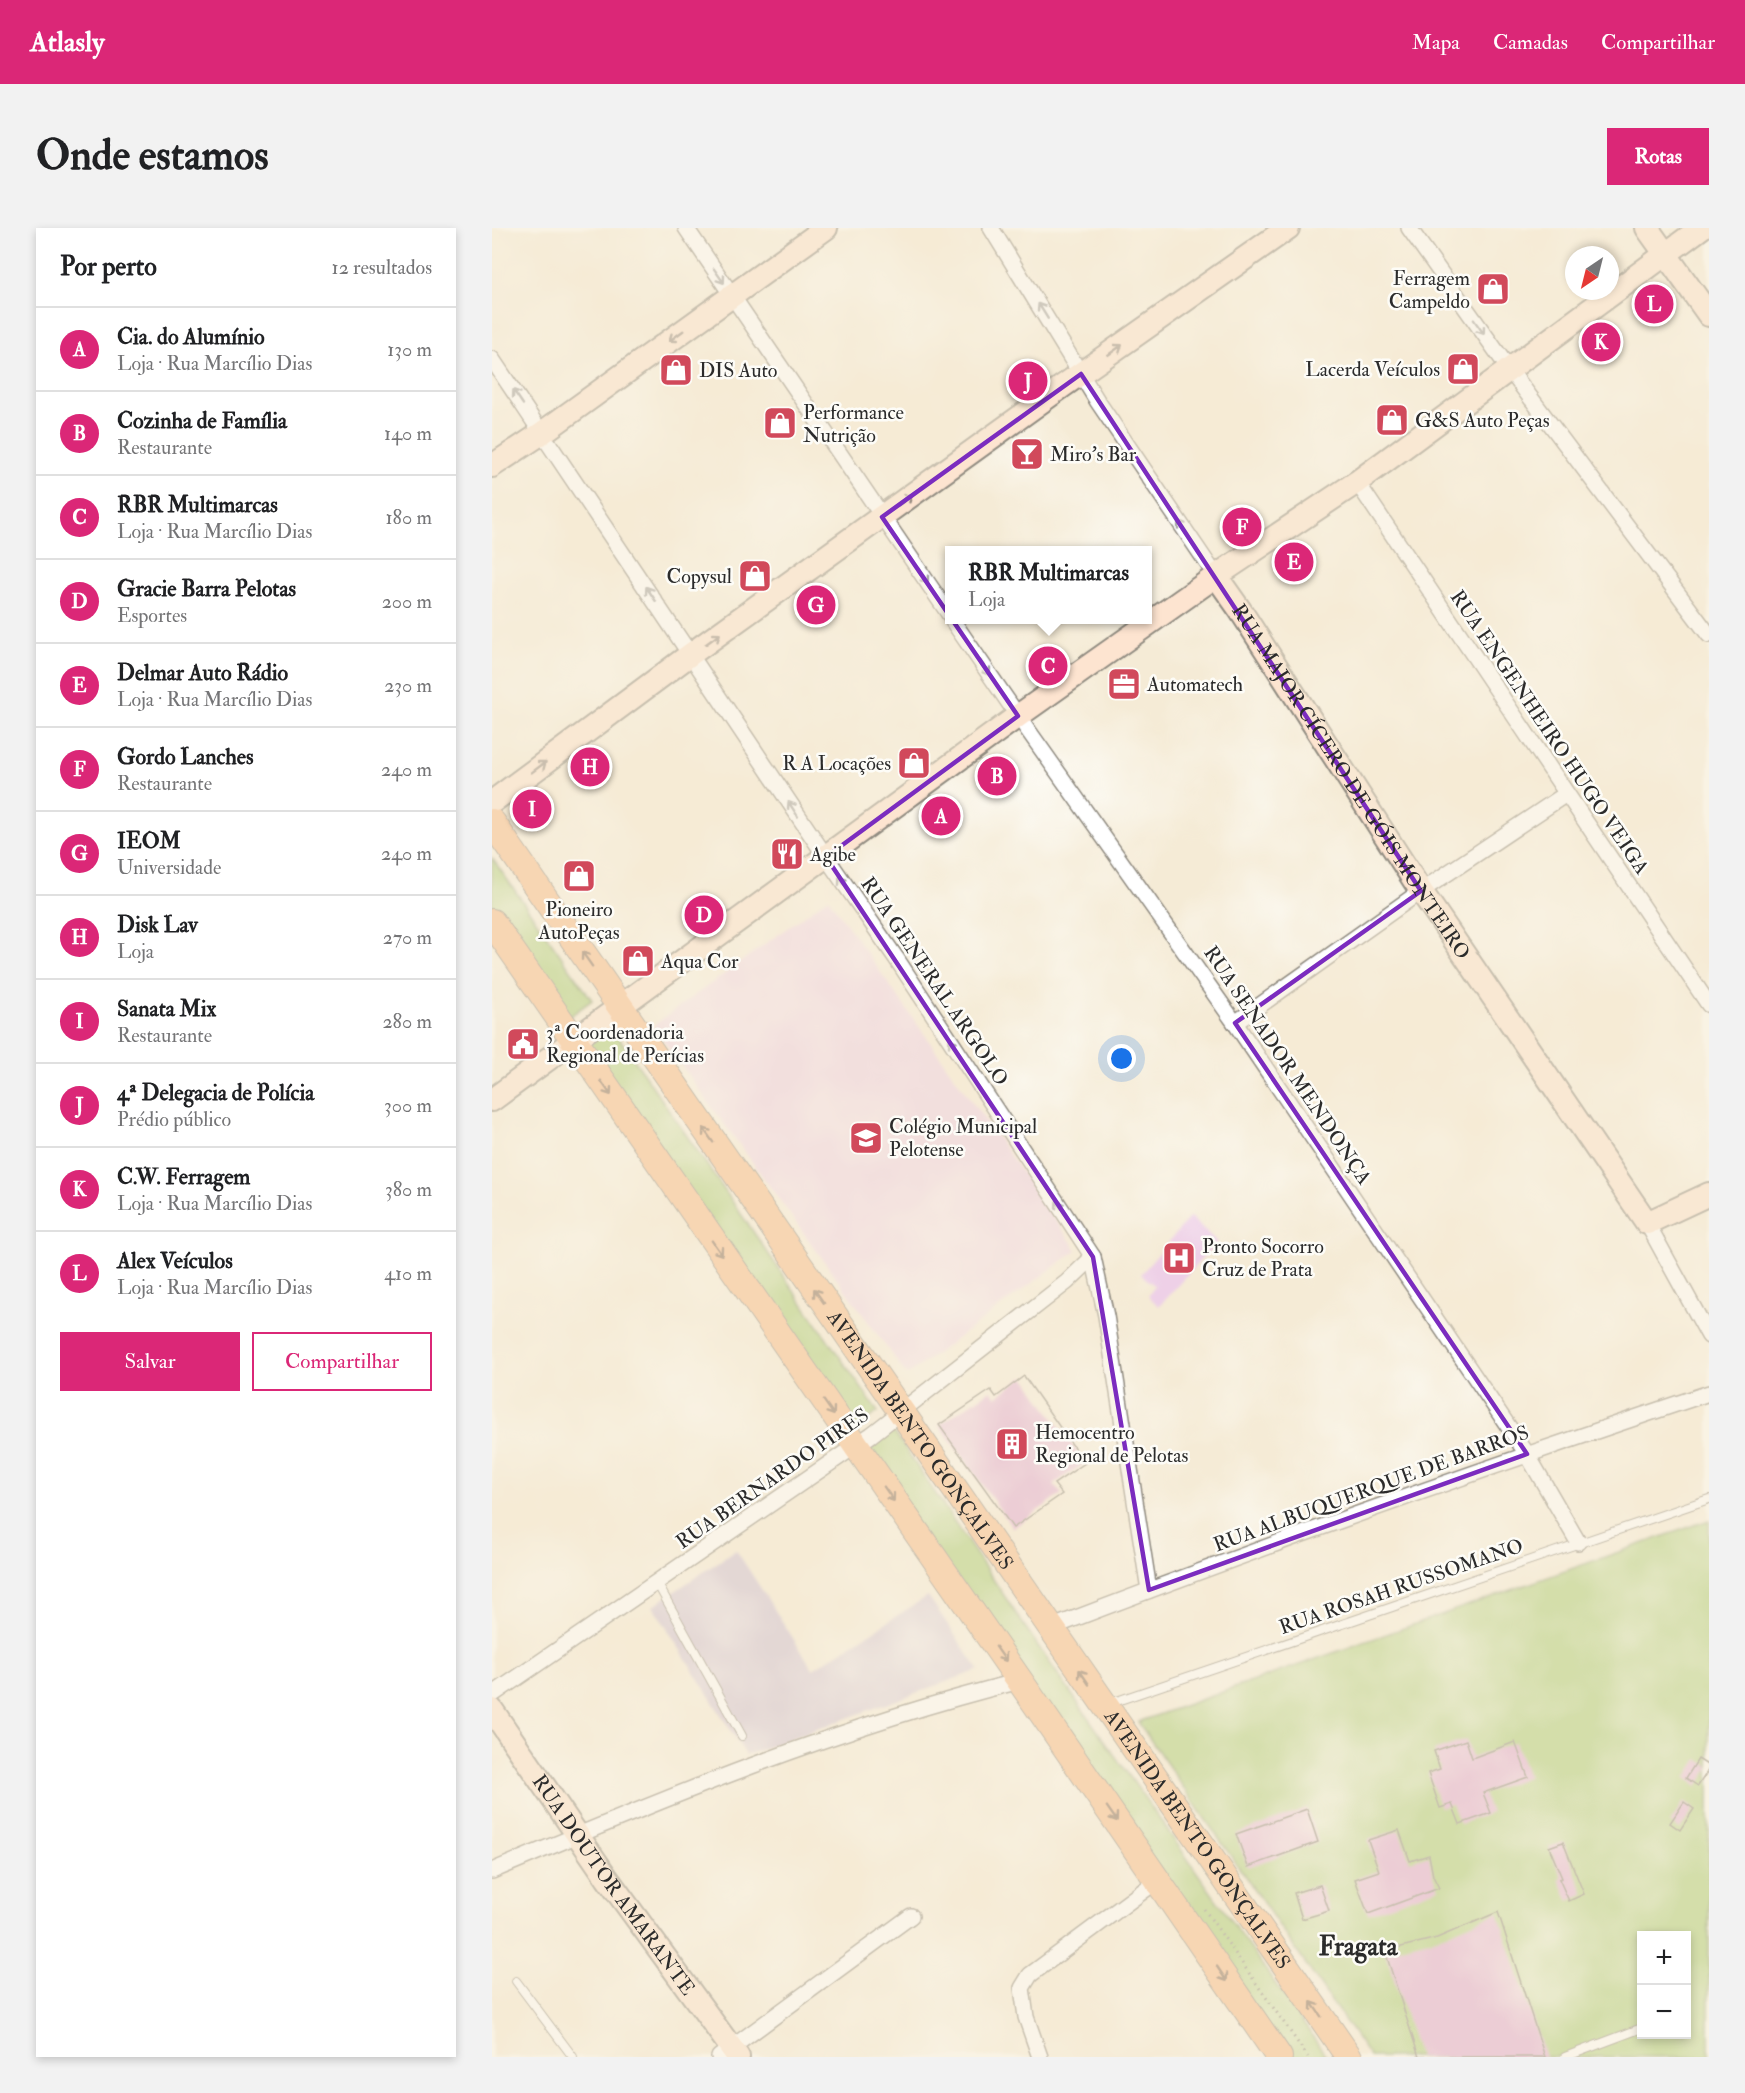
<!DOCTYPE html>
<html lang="pt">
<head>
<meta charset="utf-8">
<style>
  body { margin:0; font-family:"IM FELL Double Pica",serif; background:#f2f2f2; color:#202124 }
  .controls { position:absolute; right:18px; bottom:18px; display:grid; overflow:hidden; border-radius:0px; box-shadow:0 3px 9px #0003 }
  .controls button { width:54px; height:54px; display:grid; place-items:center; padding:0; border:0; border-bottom:2px solid #e0e0e0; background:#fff; color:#202124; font:30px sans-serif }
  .compass { position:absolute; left:1073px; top:18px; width:54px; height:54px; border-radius:50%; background:#fff; box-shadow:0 3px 9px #0003; rotate:215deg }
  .you { position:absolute; left:630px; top:831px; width:21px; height:21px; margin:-15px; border:4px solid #fff; border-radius:50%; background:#1a73e8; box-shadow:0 0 0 9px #1a73e833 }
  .badge { display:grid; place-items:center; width:39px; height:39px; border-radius:50%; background:#db2777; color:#fff; font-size:20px; font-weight:700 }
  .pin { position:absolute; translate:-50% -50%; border:3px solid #fff; box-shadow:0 2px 6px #0006 }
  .popup { position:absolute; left:453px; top:318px; width:207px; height:78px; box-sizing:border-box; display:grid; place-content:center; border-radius:0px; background:#fff; filter:drop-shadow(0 2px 4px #0005); font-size:20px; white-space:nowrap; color:#757577 }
  .popup b { font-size:22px; color:#202124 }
  .popup::after { content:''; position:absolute; left:50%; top:100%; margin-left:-12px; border:12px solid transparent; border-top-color:#fff }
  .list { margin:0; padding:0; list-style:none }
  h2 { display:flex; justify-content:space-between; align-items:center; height:78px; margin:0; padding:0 24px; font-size:26px }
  h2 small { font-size:20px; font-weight:400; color:#757577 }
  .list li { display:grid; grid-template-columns:39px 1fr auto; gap:18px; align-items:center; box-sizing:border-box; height:84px; padding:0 24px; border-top:2px solid #e0e0e0 }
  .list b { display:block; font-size:22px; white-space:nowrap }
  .list p { margin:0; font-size:20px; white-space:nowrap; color:#757577 }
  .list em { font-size:20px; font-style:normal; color:#757577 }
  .actions { display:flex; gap:12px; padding:18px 24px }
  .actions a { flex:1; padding:14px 0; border:2px solid #db2777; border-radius:0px; text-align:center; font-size:21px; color:#db2777 }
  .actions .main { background:#db2777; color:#fff }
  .map { position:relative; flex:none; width:1217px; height:1829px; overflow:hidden; border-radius:0px }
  header { display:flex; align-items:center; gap:36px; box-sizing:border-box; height:84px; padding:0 30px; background:#db2777; color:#fff }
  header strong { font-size:28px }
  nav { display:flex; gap:33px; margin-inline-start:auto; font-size:21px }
  .intro { display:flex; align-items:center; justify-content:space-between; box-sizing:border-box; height:144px; padding:0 36px }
  h1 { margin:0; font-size:42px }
  .button { padding:15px 27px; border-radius:0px; background:#db2777; color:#fff; font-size:21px; font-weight:700 }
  main { display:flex; gap:36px; padding:0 36px }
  aside { flex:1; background:#fff; border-radius:0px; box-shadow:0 3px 9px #0003 }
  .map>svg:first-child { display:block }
</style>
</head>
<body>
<header>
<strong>Atlasly</strong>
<nav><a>Mapa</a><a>Camadas</a><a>Compartilhar</a></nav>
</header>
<div class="intro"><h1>Onde estamos</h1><a class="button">Rotas</a></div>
<main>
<aside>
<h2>Por perto<small>12 resultados</small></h2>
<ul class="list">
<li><span class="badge">A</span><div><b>Cia. do Alumínio</b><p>Loja · Rua Marcílio Dias</p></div><em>130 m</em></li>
<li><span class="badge">B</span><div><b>Cozinha de Família</b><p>Restaurante</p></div><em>140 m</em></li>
<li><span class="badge">C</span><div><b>RBR Multimarcas</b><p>Loja · Rua Marcílio Dias</p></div><em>180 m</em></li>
<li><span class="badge">D</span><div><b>Gracie Barra Pelotas</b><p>Esportes</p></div><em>200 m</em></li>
<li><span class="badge">E</span><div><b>Delmar Auto Rádio</b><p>Loja · Rua Marcílio Dias</p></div><em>230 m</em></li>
<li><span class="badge">F</span><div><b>Gordo Lanches</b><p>Restaurante</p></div><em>240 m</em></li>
<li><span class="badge">G</span><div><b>IEOM</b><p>Universidade</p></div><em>240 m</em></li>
<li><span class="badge">H</span><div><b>Disk Lav</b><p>Loja</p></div><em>270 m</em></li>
<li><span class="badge">I</span><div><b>Sanata Mix</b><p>Restaurante</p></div><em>280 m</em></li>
<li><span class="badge">J</span><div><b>4ª Delegacia de Polícia</b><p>Prédio público</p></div><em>300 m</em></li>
<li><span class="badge">K</span><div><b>C.W. Ferragem</b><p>Loja · Rua Marcílio Dias</p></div><em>380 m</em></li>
<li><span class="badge">L</span><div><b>Alex Veículos</b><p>Loja · Rua Marcílio Dias</p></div><em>410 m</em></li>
</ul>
<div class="actions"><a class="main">Salvar</a><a>Compartilhar</a></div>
</aside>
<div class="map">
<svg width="1217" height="1829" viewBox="0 0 1217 1829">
  <rect width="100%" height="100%" fill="#fdfcf7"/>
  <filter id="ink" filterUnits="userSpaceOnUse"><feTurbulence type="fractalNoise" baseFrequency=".0167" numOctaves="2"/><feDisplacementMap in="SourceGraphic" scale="12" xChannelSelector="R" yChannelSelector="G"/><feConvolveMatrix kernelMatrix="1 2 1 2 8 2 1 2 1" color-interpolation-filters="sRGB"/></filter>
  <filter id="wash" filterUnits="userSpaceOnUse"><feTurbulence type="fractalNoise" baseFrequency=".008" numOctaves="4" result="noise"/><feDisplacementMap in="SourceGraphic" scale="24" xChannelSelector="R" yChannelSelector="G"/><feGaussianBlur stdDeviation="1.35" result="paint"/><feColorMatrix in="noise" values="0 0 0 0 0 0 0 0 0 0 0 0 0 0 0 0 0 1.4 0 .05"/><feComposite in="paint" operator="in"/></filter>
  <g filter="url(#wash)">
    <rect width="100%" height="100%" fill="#f5ebd6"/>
    <g fill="#eed0e7">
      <path d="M336,670L585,1022L415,1147L161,798Z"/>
      <path d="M698,989L725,1014L667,1078L656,1068L663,1058L649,1046Z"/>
    </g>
    <path fill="#ccbed3" d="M244,1322L321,1441L436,1368L487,1442L254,1527L161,1378Z"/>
    <g fill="#aace77" stroke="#6a7c51" stroke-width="1.5" fill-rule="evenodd">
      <path d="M0,630L100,772L74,791L0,686Z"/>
      <path d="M118,797L386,1184L358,1204L92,817Z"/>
      <path d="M400,1201L550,1424L835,1829H790L373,1221Z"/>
      <path d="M1217,1292V1829H878L646,1494ZM1150,1708H1194V1806H1150Z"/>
    </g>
    <g id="blocks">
      <g fill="#e0a8d4">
        <path d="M532,1148L593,1235L562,1256L570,1266L521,1300L447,1197L499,1162L504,1169Z"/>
        <path d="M974,1512L980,1530L1023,1514L1036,1549L991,1565L999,1585L968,1596L960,1576L948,1580L936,1545L948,1541L942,1523Z"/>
        <path d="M1206,1531L1217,1538V1541L1206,1558L1194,1550Z"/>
        <path d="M1192,1574L1202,1581L1188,1602L1178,1595Z"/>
        <path d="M815,1581L826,1614L756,1639L744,1606Z"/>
        <path d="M907,1602L918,1633L937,1627L941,1648L947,1660L876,1686L863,1651L887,1643L876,1612Z"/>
        <path d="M1071,1614L1092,1666L1077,1673L1067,1651L1070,1650L1057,1619Z"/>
        <path d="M828,1657L837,1683L810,1691L802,1665Z"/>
        <path d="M1006,1684L1053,1829H927L893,1723L945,1710Z"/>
      </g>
    </g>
  </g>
  <g filter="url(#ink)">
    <use href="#blocks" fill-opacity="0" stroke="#908b80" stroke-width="1.5"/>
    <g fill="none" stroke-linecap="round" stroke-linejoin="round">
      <defs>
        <g id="lane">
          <path d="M165,1355L250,1508"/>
          <path d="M616,1476L1217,1271"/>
          <path d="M24,1753L81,1829"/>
          <path d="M1073,1829L1150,1800"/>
        </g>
        <g id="street">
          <path d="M194,0L457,386"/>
          <path d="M499,0L606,174L724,348"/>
          <path d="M917,0L1017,141L1217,407"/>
          <path d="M0,131L334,629L404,730L601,1029L614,1088L657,1362"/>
          <path d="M865,254L1217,777"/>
          <path d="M460,392L526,488L743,795L1035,1226L1086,1314"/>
          <path d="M743,795L929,663L1074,566"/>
          <path d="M1155,995L1217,1108"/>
          <path d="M558,1400C776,1316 996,1239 1217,1165"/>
          <path d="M0,1467L379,1207L575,1054L601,1029"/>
          <path d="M0,1643C173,1570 346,1498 528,1453"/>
          <path d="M227,1829L419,1688"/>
          <path d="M548,1829L534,1789L530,1760L538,1747L666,1652"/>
        </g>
        <g id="secondary">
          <path d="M1155,0L1217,87"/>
          <path d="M0,238L50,205L334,0"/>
          <path id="s1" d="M724,348L748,382L929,663L1155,995L1217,966"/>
          <path d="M0,574L199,426L571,158L796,0"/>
          <path d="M0,872L526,488L724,348L865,254L1209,0"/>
          <path id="s2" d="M0,1482L115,1650L246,1829"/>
        </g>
        <g id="primary">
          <path id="s3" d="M0,594L857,1829"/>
          <path d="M0,694L528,1453L787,1829"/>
        </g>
      </defs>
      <use href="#lane" stroke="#908b80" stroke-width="10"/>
      <use href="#street" stroke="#908b80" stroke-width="18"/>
      <use href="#secondary" stroke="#908b80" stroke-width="26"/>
      <use href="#primary" stroke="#908b80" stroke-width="28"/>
      <path stroke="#908b80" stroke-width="3" stroke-dasharray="1.5 4.5" stroke-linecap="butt" d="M712,1681L816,1829"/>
      <use href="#lane" stroke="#fff" stroke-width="8"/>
      <use href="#street" stroke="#fff" stroke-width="15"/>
      <use href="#secondary" stroke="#fde4d0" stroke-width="22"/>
      <use href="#primary" stroke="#f9bc8a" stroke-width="26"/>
    </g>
    <defs><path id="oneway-shaft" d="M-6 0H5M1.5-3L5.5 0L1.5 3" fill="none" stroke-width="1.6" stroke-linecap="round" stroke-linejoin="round" transform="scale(1.5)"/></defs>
    <g stroke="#a0a0a0">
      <use href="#oneway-shaft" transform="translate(227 48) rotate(55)"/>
      <use href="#oneway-shaft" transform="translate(551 83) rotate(-122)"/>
      <use href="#oneway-shaft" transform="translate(987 99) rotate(55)"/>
      <use href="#oneway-shaft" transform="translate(26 169) rotate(-124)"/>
      <use href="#oneway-shaft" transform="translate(691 300) rotate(-124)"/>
      <use href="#oneway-shaft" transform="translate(431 348) rotate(56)"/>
      <use href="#oneway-shaft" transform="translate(159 366) rotate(-124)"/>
      <use href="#oneway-shaft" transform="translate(493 440) rotate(56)"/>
      <use href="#oneway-shaft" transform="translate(301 581) rotate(-123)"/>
      <use href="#oneway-shaft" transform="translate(352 656) rotate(-125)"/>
      <use href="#oneway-shaft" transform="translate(462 818) rotate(-123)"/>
      <use href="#oneway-shaft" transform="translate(569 980) rotate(-123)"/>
    </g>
    <g stroke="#94887e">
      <use href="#oneway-shaft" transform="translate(184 108) rotate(144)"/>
      <use href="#oneway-shaft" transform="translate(623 122) rotate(-35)"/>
      <use href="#oneway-shaft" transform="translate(413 272) rotate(-36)"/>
      <use href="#oneway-shaft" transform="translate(221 411) rotate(-36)"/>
      <use href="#oneway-shaft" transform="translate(47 539) rotate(-37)"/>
    </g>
    <g stroke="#886c56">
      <use href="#oneway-shaft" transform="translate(95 731) rotate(-125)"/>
      <use href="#oneway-shaft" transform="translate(114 860) rotate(55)"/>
      <use href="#oneway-shaft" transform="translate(216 907) rotate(-125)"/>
      <use href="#oneway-shaft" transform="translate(225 1020) rotate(55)"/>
      <use href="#oneway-shaft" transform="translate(327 1068) rotate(-125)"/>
      <use href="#oneway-shaft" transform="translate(337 1180) rotate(55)"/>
      <use href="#oneway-shaft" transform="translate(397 1266) rotate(55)"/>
      <use href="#oneway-shaft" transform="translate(509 1426) rotate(55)"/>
      <use href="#oneway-shaft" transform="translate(592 1449) rotate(-124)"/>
      <use href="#oneway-shaft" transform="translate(620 1586) rotate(55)"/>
      <use href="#oneway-shaft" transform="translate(730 1746) rotate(56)"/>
      <use href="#oneway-shaft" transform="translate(824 1781) rotate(-125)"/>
    </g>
  </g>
  <path d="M0 0H1217V1829H0ZM589,146L929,663L743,795L1035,1226L657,1362L601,1029L334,629L526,488L390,289Z" fill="#f5ebd6" fill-opacity=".55" fill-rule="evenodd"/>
  <path fill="none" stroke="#7b2cbf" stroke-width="4.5" stroke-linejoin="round" d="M589,146L929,663L743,795L1035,1226L657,1362L601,1029L334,629L526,488L390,289Z"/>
  <defs>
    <symbol id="shop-square" viewBox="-11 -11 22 22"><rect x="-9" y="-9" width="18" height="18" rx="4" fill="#d1495b" stroke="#fdfcf7"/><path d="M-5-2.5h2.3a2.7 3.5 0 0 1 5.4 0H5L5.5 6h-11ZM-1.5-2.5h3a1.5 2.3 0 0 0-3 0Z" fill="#fff"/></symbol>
    <symbol id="bar-square" viewBox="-11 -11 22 22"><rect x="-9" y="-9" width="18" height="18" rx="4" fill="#d1495b" stroke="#fdfcf7"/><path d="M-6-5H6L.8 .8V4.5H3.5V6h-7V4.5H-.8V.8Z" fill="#fff"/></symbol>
    <symbol id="office-square" viewBox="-11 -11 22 22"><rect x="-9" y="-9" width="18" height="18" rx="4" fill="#d1495b" stroke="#fdfcf7"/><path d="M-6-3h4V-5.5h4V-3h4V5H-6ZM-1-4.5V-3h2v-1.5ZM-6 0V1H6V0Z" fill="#fff"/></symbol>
    <symbol id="restaurant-square" viewBox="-11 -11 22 22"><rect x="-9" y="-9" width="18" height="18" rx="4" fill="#d1495b" stroke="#fdfcf7"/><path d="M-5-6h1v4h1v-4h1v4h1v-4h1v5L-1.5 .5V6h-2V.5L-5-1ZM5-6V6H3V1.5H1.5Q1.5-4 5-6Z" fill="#fff"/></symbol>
    <symbol id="civic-square" viewBox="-11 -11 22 22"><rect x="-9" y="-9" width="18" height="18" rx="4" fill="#d1495b" stroke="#fdfcf7"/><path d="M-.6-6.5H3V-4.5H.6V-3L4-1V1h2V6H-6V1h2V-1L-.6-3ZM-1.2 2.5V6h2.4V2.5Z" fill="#fff"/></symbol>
    <symbol id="school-square" viewBox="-11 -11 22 22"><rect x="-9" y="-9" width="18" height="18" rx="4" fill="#d1495b" stroke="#fdfcf7"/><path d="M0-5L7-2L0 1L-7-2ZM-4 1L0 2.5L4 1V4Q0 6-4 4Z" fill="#fff"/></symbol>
    <symbol id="hospital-square" viewBox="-11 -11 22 22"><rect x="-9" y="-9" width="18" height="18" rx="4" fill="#d1495b" stroke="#fdfcf7"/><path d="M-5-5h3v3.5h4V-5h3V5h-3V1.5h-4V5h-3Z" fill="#fff"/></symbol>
    <symbol id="building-square" viewBox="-11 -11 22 22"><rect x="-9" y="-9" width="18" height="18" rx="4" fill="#d1495b" stroke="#fdfcf7"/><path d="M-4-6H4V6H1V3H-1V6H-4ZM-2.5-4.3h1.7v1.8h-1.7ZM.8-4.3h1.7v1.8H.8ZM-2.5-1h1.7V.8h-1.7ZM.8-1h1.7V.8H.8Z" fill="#fff"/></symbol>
  </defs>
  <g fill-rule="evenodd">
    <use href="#shop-square" x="982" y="42" width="38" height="38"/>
    <use href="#shop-square" x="952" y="122" width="38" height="38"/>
    <use href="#shop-square" x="165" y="123" width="38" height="38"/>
    <use href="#shop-square" x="881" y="173" width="38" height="38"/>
    <use href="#shop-square" x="269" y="176" width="38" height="38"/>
    <use href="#bar-square" x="516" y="207" width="38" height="38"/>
    <use href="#shop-square" x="244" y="329" width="38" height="38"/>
    <use href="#office-square" x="613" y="437" width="38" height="38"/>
    <use href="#shop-square" x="403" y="516" width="38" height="38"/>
    <use href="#restaurant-square" x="276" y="607" width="38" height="38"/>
    <use href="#shop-square" x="68" y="629" width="38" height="38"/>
    <use href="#shop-square" x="127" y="714" width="38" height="38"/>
    <use href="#civic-square" x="12" y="797" width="38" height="38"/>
    <use href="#school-square" x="355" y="891" width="38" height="38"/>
    <use href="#hospital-square" x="668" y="1011" width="38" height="38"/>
    <use href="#building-square" x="501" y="1197" width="38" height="38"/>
  </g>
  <g text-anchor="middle" stroke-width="5" stroke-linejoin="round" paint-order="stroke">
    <g font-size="20" fill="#2b2b2b" stroke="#fdfcf7" text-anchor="start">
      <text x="978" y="57" text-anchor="end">Ferragem<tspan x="978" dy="23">Campeldo</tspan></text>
      <text x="948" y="148" text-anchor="end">Lacerda Veículos</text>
      <text x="207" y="149">DIS Auto</text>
      <text x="311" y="191">Performance<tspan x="311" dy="23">Nutrição</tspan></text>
      <text x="923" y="199">G&amp;S Auto Peças</text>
      <text x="558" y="233">Miro's Bar</text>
      <text x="240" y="355" text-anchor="end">Copysul</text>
      <text x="655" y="463">Automatech</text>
      <text x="399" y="542" text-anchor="end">R A Locações</text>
      <text x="318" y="633">Agibe</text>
      <text x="87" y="688" text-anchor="middle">Pioneiro<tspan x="87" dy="23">AutoPeças</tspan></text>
      <text x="169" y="740">Aqua Cor</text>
      <text x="54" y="811">3ª Coordenadoria<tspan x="54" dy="23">Regional de Perícias</tspan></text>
      <text x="397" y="905">Colégio Municipal<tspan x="397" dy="23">Pelotense</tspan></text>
      <text x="710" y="1025">Pronto Socorro<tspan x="710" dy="23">Cruz de Prata</tspan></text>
      <text x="543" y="1211">Hemocentro<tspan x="543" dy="23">Regional de Pelotas</tspan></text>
    </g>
    <g font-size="20" fill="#2b2b2b" stroke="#fdfcf7">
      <text transform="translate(1058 504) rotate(56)" y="7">RUA ENGENHEIRO HUGO VEIGA</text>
      <text dy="7" stroke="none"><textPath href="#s1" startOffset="246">RUA MAJOR CÍCERO DE GÓIS MONTEIRO</textPath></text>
      <text transform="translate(443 753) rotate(56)" y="7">RUA GENERAL ARGOLO</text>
      <text transform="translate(796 837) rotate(56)" y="7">RUA SENADOR MENDONÇA</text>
      <text dy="7" stroke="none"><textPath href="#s3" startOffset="752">AVENIDA BENTO GONÇALVES</textPath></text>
      <text transform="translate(280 1250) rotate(-35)" y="7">RUA BERNARDO PIRES</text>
      <text transform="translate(879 1260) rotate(-20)" y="7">RUA ALBUQUERQUE DE BARROS</text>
      <text transform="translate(909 1358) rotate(-19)" y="7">RUA ROSAH RUSSOMANO</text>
      <text dy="7" stroke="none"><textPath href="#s3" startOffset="1238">AVENIDA BENTO GONÇALVES</textPath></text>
      <text dy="7" stroke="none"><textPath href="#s2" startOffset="213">RUA DOUTOR AMARANTE</textPath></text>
    </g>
    <g font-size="26" font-weight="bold" fill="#2b2b2b" stroke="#fdfcf7">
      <text x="866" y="1727">Fragata</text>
    </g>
  </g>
</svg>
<div class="controls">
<button>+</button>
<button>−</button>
</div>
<svg class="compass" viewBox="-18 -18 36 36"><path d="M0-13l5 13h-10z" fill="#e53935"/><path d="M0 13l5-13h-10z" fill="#757577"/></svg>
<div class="you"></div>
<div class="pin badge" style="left:449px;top:588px">A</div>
<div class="pin badge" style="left:505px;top:548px">B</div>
<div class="pin badge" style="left:556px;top:438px">C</div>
<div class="popup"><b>RBR Multimarcas</b>Loja</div>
<div class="pin badge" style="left:212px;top:687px">D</div>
<div class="pin badge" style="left:802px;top:334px">E</div>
<div class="pin badge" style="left:750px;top:299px">F</div>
<div class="pin badge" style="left:324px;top:377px">G</div>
<div class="pin badge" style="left:98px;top:539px">H</div>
<div class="pin badge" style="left:40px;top:581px">I</div>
<div class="pin badge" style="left:536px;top:153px">J</div>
<div class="pin badge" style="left:1109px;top:114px">K</div>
<div class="pin badge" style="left:1162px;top:76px">L</div>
</div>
</main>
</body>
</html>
